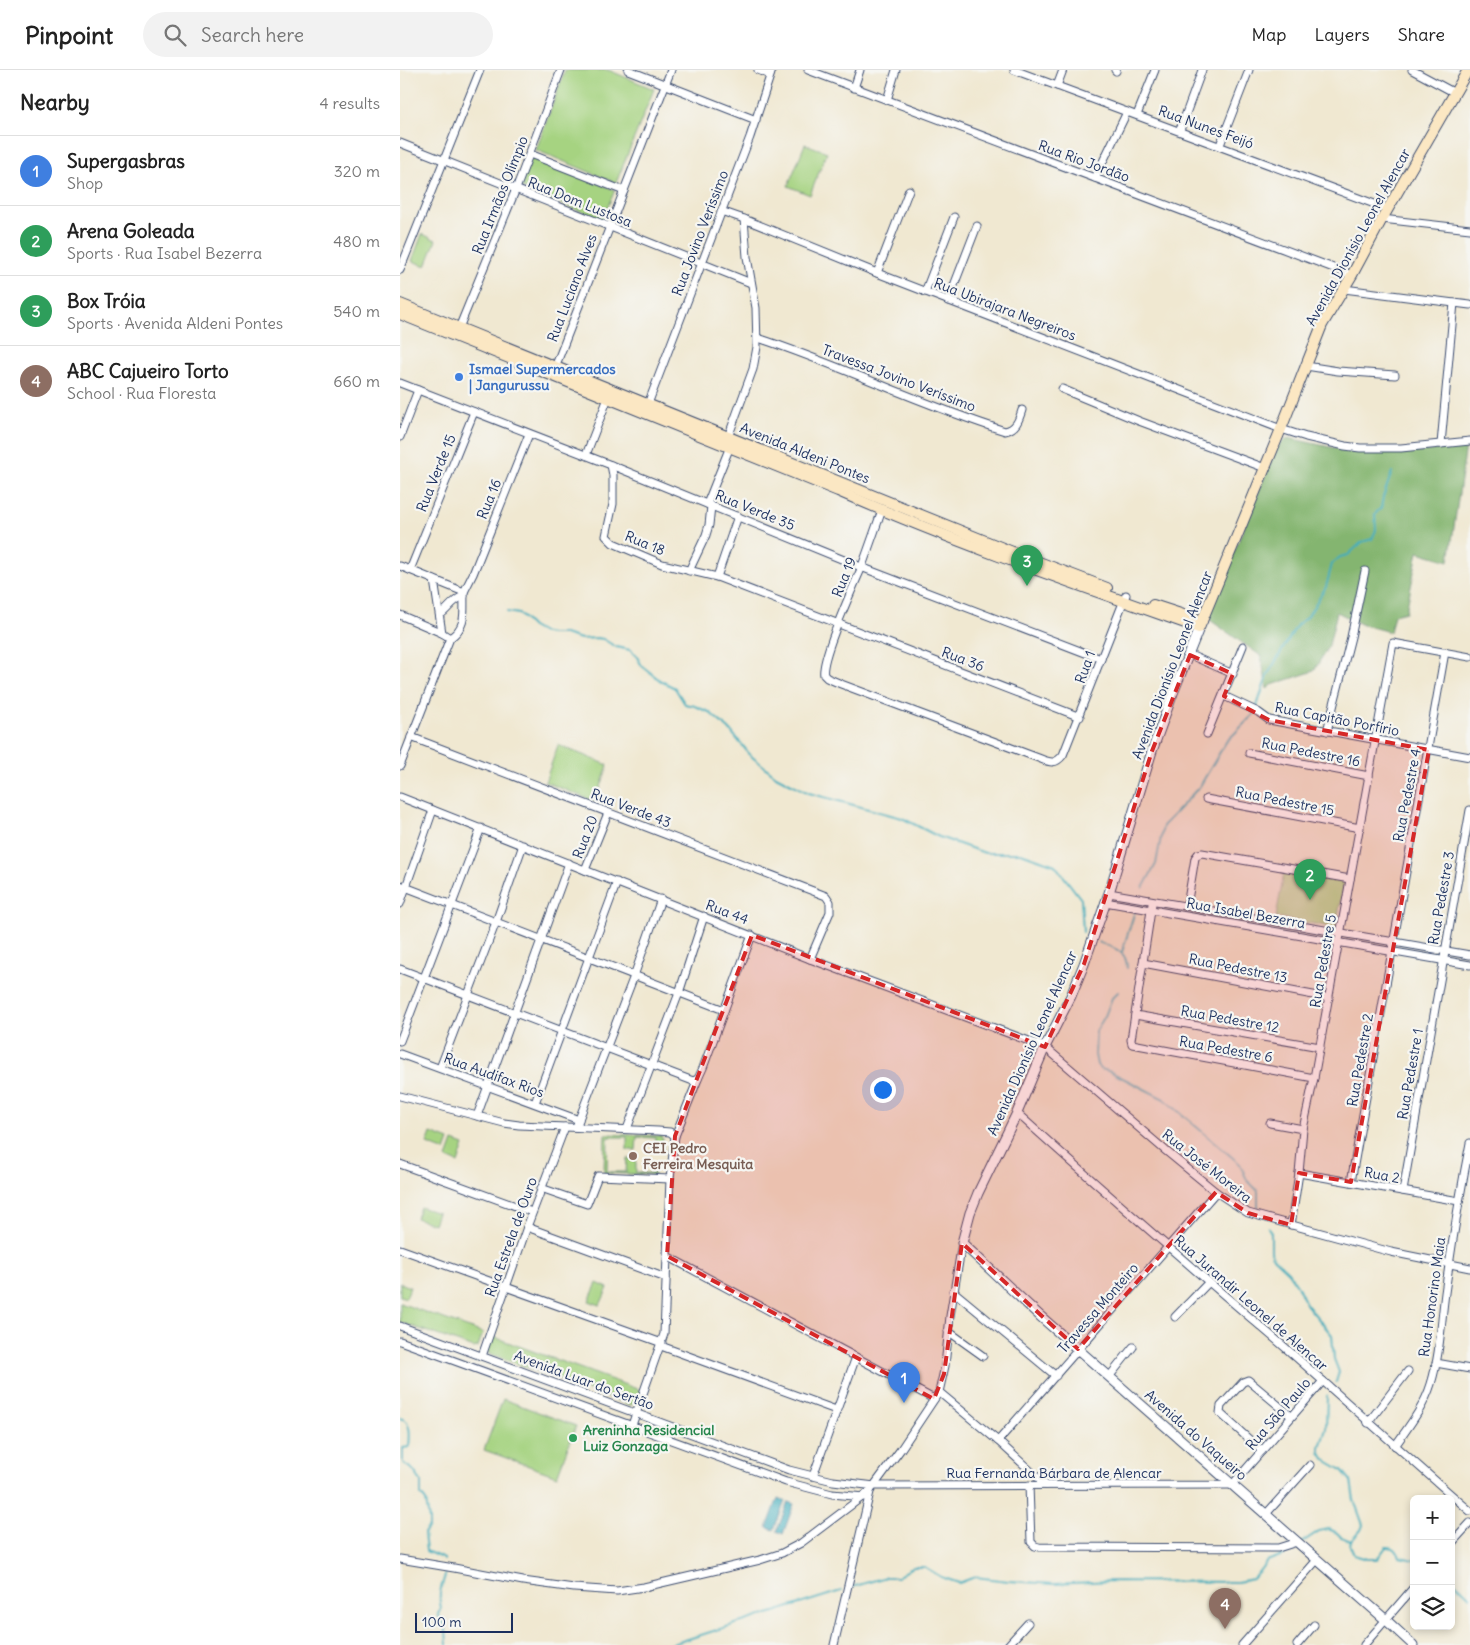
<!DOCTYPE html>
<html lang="en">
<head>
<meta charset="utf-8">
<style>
  body { margin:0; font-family:Delius,sans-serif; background:#f2f2f2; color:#222 }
  .controls { position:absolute; right:15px; bottom:15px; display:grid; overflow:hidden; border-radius:8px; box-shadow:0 2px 8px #0003 }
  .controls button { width:45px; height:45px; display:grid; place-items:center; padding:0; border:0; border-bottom:1px solid #e0e0e0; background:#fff; color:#222; font:25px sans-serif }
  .scale { position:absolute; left:15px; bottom:12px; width:98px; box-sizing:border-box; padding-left:5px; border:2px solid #1b2f5e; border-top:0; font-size:14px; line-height:18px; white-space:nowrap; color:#1b2f5e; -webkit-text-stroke:4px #f6f6f2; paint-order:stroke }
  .you { position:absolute; left:482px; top:1019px; width:18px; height:18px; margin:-12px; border:4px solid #fff; border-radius:50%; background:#1a73e8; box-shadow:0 0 0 8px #1a73e833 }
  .badge { display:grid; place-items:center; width:32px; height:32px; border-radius:50%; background:#b5179e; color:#fff; font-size:16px; font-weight:700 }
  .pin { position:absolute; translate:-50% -41px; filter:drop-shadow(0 1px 2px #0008) }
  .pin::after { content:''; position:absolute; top:26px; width:18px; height:15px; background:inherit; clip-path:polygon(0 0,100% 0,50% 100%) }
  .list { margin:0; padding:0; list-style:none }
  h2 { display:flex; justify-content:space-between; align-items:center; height:65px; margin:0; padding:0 20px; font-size:21px }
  h2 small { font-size:16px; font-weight:400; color:#767676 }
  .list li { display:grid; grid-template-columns:32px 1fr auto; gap:15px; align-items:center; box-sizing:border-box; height:70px; padding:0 20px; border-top:1px solid #e0e0e0 }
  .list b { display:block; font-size:19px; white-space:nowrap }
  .list p { margin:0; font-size:16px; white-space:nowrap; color:#767676 }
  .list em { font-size:16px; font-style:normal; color:#767676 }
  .icon { flex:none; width:28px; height:28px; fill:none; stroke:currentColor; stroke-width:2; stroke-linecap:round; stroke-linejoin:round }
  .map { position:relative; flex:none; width:1070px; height:1575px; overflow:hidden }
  header { display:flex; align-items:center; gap:30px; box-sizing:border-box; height:70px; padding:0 25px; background:#fff; border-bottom:1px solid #e0e0e0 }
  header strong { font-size:24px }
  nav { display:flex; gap:28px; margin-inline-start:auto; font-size:18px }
  .search { width:350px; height:45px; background:#f2f2f2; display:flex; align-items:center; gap:12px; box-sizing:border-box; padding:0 18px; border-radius:28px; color:#767676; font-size:19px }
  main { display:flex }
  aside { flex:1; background:#fff }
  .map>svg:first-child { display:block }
</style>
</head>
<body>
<header>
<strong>Pinpoint</strong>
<div class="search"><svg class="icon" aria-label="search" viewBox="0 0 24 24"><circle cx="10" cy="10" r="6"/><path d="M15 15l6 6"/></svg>Search here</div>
<nav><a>Map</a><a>Layers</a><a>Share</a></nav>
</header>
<main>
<aside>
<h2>Nearby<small>4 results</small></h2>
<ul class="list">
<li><span class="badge" style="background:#3f7fe0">1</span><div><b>Supergasbras</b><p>Shop</p></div><em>320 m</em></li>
<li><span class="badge" style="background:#2e9e5b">2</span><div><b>Arena Goleada</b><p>Sports · Rua Isabel Bezerra</p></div><em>480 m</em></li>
<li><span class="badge" style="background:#2e9e5b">3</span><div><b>Box Tróia</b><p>Sports · Avenida Aldeni Pontes</p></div><em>540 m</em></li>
<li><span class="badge" style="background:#8d6e63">4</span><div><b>ABC Cajueiro Torto</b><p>School · Rua Floresta</p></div><em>660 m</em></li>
</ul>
</aside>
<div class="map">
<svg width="1070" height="1575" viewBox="0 0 1070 1575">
  <rect width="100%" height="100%" fill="#f6f6f2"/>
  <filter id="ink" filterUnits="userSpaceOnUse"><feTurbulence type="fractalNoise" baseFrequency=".02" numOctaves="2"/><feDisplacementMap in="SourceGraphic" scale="10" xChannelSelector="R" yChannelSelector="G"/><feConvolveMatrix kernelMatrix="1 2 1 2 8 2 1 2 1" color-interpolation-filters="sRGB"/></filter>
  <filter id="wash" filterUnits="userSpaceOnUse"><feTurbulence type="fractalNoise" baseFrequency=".0096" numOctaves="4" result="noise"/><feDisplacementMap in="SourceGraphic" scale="20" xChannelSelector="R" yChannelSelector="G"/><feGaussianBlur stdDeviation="1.12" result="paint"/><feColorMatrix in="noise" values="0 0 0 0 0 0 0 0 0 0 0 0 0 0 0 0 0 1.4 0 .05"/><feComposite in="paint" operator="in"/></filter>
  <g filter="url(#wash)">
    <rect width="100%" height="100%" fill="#f0e8d1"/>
    <g fill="#a6d381" stroke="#608170">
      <path d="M165,0H208L254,19L216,113L136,80Z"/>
      <path d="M405,74L427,82L410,125L388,116Z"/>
      <path d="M132,87L215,120L202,150L120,117Z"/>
      <path d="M22,164L36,170L26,196L12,191Z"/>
      <path d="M158,675L208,695L196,732L145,712Z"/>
      <path d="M884,802L944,812L936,858L876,847Z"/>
      <path d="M31,1063L49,1070L45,1081L27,1074Z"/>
      <path d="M205,1064L261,1066L263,1070V1081H255V1068L237,1067L236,1080H227V1067H208L207,1102H226L227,1088L236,1089V1103H255V1105L204,1103Z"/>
      <path d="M53,1071L64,1075L58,1093L47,1088Z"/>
      <path d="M20,1137L38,1143L34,1154L16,1148Z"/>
      <path d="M0,1213L10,1217L6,1228L0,1226Z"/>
      <path d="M197,1213L208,1218L200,1235L189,1231Z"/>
      <path d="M0,1233L83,1263L78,1276L74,1278L0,1252Z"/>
      <path d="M91,1266L240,1320L235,1333L230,1335L88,1283L87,1280Z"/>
      <path d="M103,1329L176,1356L157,1406L84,1380Z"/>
    </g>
    <path fill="#84b56f" stroke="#507266" d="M888,368L949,381L1009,383L1066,376L1049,491L1018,482L1006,542L994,545L990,562L963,555L937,542L929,575L914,601L872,615L867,619L861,586L807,548L877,377L884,370Z"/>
    <g fill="#3eacbc" stroke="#2c6e8d">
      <path d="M378,1428L385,1431L374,1460L367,1458Z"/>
      <path d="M388,1432L394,1434L383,1464L377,1461Z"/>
    </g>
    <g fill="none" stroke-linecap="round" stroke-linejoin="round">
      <g stroke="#3eacbc" stroke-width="2">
        <path d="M107,542L119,544L132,557L141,562L151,564H164L181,569L197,568L203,569L216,577L230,580L237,587L242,596L261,611L275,618L285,634L289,635H292L309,642L329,659L351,686L376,706L409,723L502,748L539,767L585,783H621L655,795L681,829L683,862"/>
        <path d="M856,639L867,606L897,555L908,546L926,517L932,494L940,487L948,485L962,472L972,469L976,460L975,444L981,438L983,427L992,402"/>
        <path d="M743,818L756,794L763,756L800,716L826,672L854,644"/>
        <path d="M699,872C713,878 727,880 727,898"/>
        <path d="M722,882L735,841"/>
        <path d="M718,922L712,928L705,946L696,961L695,985L697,995L701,999L711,1002L764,1029L840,1094L847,1110L858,1121V1143"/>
        <path d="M868,1157L871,1163V1181L873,1188L888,1202L897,1215L906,1234L932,1265L934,1289L939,1302L936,1312"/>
        <path d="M927,1326L926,1359L920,1377V1382L925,1390L942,1400L951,1411L954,1430L963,1455L961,1460L951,1471L950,1476L954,1485L967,1489H977L986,1477C995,1476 997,1481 1000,1487L1014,1490"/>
        <path d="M0,1348C12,1349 10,1368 9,1377L3,1378V1393L13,1400L21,1411V1425L26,1431L29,1450V1457L24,1463L26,1481L44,1489V1490"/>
        <path d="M901,1473L919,1461L928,1459L936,1462L941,1467L951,1471"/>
        <path d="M46,1501C43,1516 37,1521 41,1538L38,1544L46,1560L47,1575"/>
        <path d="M1051,1509L1070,1527"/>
        <path d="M452,1517L486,1507H497L513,1497H525L541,1507L559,1513L575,1507L608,1511L654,1514L711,1511L837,1512L853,1509L867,1491L888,1483L898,1476"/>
        <path d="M269,1575L441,1521"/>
      </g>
    </g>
  </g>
  <g filter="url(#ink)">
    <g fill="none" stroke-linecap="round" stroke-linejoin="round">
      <defs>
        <g id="minor">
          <path d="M228,0L356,50"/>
          <path d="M358,0L370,5"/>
          <path d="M408,0L952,205"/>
          <path d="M614,0L988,139"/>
          <path d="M715,0L716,1"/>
          <path d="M1012,0L1055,23"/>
          <path d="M657,16L663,0"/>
          <path d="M454,18L460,0"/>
          <path d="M487,30L496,0"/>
          <path d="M737,45L755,0"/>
          <path d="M780,60L802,0"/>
          <path d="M0,73L351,213"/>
          <path d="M820,75L849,0"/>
          <path d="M130,84L224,121"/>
          <path d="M695,108L727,42"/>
          <path d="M321,141L344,149L477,203L759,312L881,359L906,367L945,376L960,378H1001L1070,371"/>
          <path d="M982,149L1070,159"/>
          <path d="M0,200L80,0"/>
          <path d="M477,203L509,120"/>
          <path d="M944,219L1070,235"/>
          <path d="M525,222L554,147"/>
          <path d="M548,231L577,156"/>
          <path d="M59,258L116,119L161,0"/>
          <path d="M358,268C441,295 521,335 605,361C616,359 619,350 622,340"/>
          <path d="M906,296L938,301L995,305"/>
          <path d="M154,300L271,0"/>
          <path d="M0,313L211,395L461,497L701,589"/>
          <path d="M662,319L739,351L865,398"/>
          <path d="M248,334L350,67L372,0"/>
          <path d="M0,367L18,320"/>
          <path d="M327,370L353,299L357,277L356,238L347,187L344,149"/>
          <path d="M1041,374L1054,233"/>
          <path d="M186,385L208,328"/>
          <path d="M211,395L213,405V434L206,466L213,473L262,494L317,507L680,647"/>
          <path d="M307,434L331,374"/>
          <path d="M482,440C475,460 468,480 461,499C453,517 420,590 424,605L427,608L441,614L641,689C651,693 656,694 663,685L726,525"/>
          <path d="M0,496L64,522L73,504L129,364"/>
          <path d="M10,500L74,342"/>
          <path d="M289,501L306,465L309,455L311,436"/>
          <path d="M317,507L338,446"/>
          <path d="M34,510L42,563"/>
          <path d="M0,545L42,563L50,568"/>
          <path d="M40,545C49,539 53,529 64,526"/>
          <path d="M50,568C68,556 63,541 64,522"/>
          <path d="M790,585L833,604"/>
          <path d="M824,626L858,642L869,650L1070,687"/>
          <path d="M927,661L951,567L965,501"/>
          <path d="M807,664L843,576"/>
          <path d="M11,667L426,826L430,832V842L410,889"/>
          <path d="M849,683L969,706"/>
          <path d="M0,696L50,568"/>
          <path d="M0,727L410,889L645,977L766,1081L816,1122L848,1143L991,1182L1070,1198"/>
          <path d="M806,729L960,758"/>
          <path d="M185,800L208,743"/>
          <path d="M0,815L324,940"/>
          <path d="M709,823L1070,885"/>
          <path d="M705,832L1070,895"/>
          <path d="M0,834L33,740"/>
          <path d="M752,834L731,970L732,974L914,1008"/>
          <path d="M787,836L795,788L798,784L802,783L950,809"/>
          <path d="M743,893L929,928"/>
          <path d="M0,899L293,1011L298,1009L303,998L352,865"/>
          <path d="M735,945L920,977"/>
          <path d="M0,971L81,758"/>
          <path d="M0,984L179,1050"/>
          <path d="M40,998L96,852L123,775"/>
          <path d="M0,1026L104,1053L119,1055L258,1061L270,1062L275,1066L270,1109L264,1264L232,1355"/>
          <path d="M135,1033L217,812"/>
          <path d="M617,1043C706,1124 797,1202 888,1280C949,1334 1009,1388 1070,1441"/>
          <path d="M77,1046L169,793"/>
          <path d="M870,1053L903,1059"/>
          <path d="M176,1057L234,906L261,829"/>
          <path d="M227,1059L279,923L304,846"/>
          <path d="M275,1066L298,1009"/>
          <path d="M0,1094L132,1142"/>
          <path d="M899,1103L1059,1131"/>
          <path d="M951,1112L1045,582"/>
          <path d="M141,1118L187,1134L198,1106L270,1109"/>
          <path d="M1003,1121L1070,740"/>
          <path d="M891,1155L899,1103L903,1059L914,1008L993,573L1070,587"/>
          <path d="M127,1157L266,1208"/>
          <path d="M0,1179L262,1273"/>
          <path d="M267,1186L534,1329"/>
          <path d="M553,1221L656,1306"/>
          <path d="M775,1247L809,1212"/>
          <path d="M0,1256L389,1400L433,1411L475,1416L832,1415L923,1311"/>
          <path d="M548,1261L583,1286"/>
          <path d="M0,1271L386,1412L432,1424L464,1427"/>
          <path d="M261,1276L436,1340"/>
          <path d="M82,1286L127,1157L165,1057"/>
          <path d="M1036,1293L1070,1299"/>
          <path d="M709,1307L733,1277"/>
          <path d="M539,1322L598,1371L646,1415"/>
          <path d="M968,1353L1008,1301"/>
          <path d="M598,1371L816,1122"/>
          <path d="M995,1376C1009,1356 1024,1337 1031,1314C1040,1285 1041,1253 1045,1223C1052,1173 1060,1123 1070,1073"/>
          <path d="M862,1381L820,1343L821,1336L843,1312L848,1310L891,1346"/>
          <path d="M413,1406L456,1287"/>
          <path d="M629,1415L631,1472L635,1476L639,1477L878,1478L897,1472"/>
          <path d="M866,1444L910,1395"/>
          <path d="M1051,1474L1070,1453"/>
          <path d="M0,1489L54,1498L123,1511L174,1518L217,1521L244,1517L360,1490L382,1483L401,1473L470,1421L501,1379L539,1322L545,1296L550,1246L562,1173"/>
          <path d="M434,1575L470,1422"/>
          <path d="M608,1575L628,1553"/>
          <path d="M842,1575L917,1490"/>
          <path d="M897,1575L914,1555"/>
          <path d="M964,1575L1014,1517"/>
        </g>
        <path id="tertiary" d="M799,558L773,623L752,681L709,823L684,894L671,926L645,977L617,1043L578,1123L570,1143L562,1173L640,1246L986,1550L1013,1575"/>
        <g id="secondary">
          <path d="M0,234L610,481L707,518"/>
          <path d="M0,244L438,421C556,473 678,515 799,558L881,359L922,255L952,205L982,149L1068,0"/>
          <path d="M753,535L802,551"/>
        </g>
      </defs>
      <use href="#minor" stroke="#3b4b6f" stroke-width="9"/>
      <use href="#tertiary" stroke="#3b4b6f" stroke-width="11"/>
      <use href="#secondary" stroke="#3b4b6f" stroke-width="12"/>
      <use href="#minor" stroke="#fff" stroke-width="7"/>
      <use href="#tertiary" stroke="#fff" stroke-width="9"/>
      <use href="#secondary" stroke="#fbe7c3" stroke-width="10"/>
    </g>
  </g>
  <path fill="#d62828" fill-opacity="0.2" stroke="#d62828" stroke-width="4" stroke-dasharray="10 6" stroke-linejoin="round" d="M790,585L833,604L824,626L869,650L1029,680L951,1112L899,1103L891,1155L848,1143L816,1122L678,1279L562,1173L544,1304L534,1329L267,1186L275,1066L352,865L645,977L684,894L752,681Z"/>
  <circle fill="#3f7fe0" stroke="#f6f6f2" stroke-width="2" cx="59" cy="307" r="5"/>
  <circle fill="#8d6e63" stroke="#f6f6f2" stroke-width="2" cx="233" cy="1086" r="5"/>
  <circle fill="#2e9e5b" stroke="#f6f6f2" stroke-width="2" cx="173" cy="1368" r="5"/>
  <g text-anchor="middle" stroke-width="4.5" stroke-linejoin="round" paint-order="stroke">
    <g font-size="14" fill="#1b2f5e" stroke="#f6f6f2">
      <text transform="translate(806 57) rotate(20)" y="5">Rua Nunes Feijó</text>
      <text transform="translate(684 91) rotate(20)" y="5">Rua Rio Jordão</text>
      <text transform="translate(100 125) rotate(-68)" y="5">Rua Irmãos Olímpio</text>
      <text transform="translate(180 132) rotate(22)" y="5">Rua Dom Lustosa</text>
      <text transform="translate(300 163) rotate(-69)" y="5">Rua Jovino Veríssimo</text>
      <text transform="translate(958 167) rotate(-61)" y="5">Avenida Dionísio Leonel Alencar</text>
      <text transform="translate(172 218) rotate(-69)" y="5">Rua Luciano Alves</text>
      <text transform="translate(605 239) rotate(21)" y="5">Rua Ubirajara Negreiros</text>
      <text transform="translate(499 308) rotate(21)" y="5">Travessa Jovino Veríssimo</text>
      <text transform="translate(405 383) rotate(22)" y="5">Avenida Aldeni Pontes</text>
      <text transform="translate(36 403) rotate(-68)" y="5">Rua Verde 15</text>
      <text transform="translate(89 429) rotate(-68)" y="5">Rua 16</text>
      <text transform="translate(355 440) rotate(22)" y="5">Rua Verde 35</text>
      <text transform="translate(245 473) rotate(22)" y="5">Rua 18</text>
      <text transform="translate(444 507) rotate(-68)" y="5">Rua 19</text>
      <text transform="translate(563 589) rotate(21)" y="5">Rua 36</text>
      <text transform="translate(772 595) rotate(-69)" y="5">Avenida Dionísio Leonel Alencar</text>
      <text transform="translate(685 597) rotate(-70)" y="5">Rua 1</text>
      <text transform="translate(937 649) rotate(11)" y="5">Rua Capitão Porfírio</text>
      <text transform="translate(911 682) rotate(11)" y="5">Rua Pedestre 16</text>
      <text transform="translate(1007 725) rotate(-79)" y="5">Rua Pedestre 4</text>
      <text transform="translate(885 731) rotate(11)" y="5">Rua Pedestre 15</text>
      <text transform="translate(231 738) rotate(21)" y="5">Rua Verde 43</text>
      <text transform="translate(185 767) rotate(-69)" y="5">Rua 20</text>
      <text transform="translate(1041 828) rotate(-80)" y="5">Rua Pedestre 3</text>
      <text transform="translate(327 842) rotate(21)" y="5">Rua 44</text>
      <text transform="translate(846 843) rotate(10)" y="5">Rua Isabel Bezerra</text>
      <text transform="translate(923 891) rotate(-80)" y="5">Rua Pedestre 5</text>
      <text transform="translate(838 898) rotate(11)" y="5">Rua Pedestre 13</text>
      <text transform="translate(830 949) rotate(10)" y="5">Rua Pedestre 12</text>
      <text transform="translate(632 973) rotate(-66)" y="5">Avenida Dionísio Leonel Alencar</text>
      <text transform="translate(826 979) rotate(10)" y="5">Rua Pedestre 6</text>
      <text transform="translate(960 990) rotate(-80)" y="5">Rua Pedestre 2</text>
      <text transform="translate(1010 1004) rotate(-80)" y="5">Rua Pedestre 1</text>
      <text transform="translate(94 1005) rotate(20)" y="5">Rua Audifax Rios</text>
      <text transform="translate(807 1096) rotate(38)" y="5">Rua José Moreira</text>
      <text transform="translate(982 1105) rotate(10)" y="5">Rua 2</text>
      <text transform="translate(111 1167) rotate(-70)" y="5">Rua Estrela de Ouro</text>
      <text transform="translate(1032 1227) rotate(-82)" y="5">Rua Honorino Maia</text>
      <text transform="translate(851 1233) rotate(41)" y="5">Rua Jurandir Leonel de Alencar</text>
      <text transform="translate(698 1238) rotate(-49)" y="5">Travessa Monteiro</text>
      <text transform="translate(184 1310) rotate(20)" y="5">Avenida Luar do Sertão</text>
      <text transform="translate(878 1344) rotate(-49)" y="5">Rua São Paulo</text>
      <text transform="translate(796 1365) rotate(41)" y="5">Avenida do Vaqueiro</text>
      <text x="654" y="1408">Rua Fernanda Bárbara de Alencar</text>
    </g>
    <g font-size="14" font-weight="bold" fill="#366cbe" stroke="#f6f6f2" text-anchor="start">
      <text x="69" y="304">Ismael Supermercados<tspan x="69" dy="16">| Jangurussu</tspan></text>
    </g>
    <g font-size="14" font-weight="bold" fill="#785e54" stroke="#f6f6f2" text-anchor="start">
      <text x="243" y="1083">CEI Pedro<tspan x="243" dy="16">Ferreira Mesquita</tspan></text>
    </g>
    <g font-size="14" font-weight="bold" fill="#27864d" stroke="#f6f6f2" text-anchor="start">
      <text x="183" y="1365">Areninha Residencial<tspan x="183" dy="16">Luiz Gonzaga</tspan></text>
    </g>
  </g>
</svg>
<div class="controls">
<button>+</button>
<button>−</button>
<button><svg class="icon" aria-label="layers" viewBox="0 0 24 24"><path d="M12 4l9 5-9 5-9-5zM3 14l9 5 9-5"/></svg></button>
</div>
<div class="scale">100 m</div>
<div class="you"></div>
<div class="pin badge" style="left:504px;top:1333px;background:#3f7fe0">1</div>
<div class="pin badge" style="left:910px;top:830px;background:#2e9e5b">2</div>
<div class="pin badge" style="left:627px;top:516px;background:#2e9e5b">3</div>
<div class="pin badge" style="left:825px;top:1559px;background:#8d6e63">4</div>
</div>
</main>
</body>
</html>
